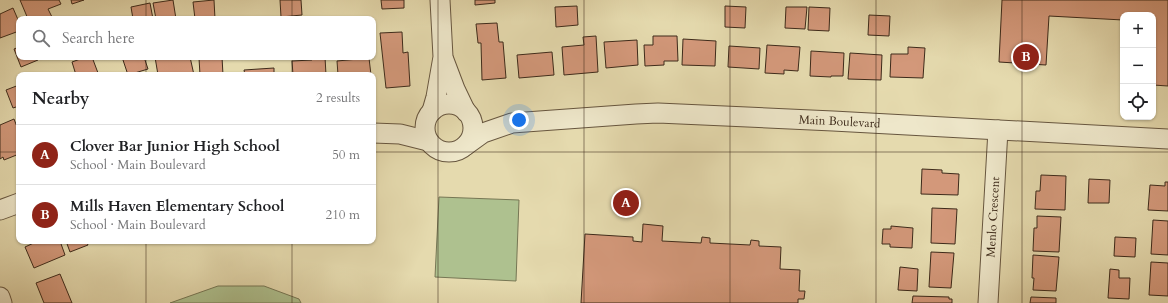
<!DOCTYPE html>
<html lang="en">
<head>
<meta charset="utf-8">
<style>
  body { margin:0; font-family:Cardo,serif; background:#f6f6f6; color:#202124 }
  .controls { position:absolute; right:12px; top:12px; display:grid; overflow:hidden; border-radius:8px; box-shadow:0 1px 3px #0004 }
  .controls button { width:36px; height:36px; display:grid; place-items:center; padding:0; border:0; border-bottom:1px solid #e0e0e0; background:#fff; color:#202124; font:20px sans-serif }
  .you { position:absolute; left:519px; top:120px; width:14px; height:14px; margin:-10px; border:3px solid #fff; border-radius:50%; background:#1a73e8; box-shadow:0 0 0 6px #1a73e833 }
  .badge { display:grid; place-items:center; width:26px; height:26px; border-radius:50%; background:#8f2418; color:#fff; font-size:13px; font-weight:700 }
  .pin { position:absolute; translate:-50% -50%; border:2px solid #fff; box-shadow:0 1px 4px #0006 }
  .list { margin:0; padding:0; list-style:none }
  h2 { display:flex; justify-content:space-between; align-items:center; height:52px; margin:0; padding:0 16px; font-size:17px }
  h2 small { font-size:13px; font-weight:400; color:#757577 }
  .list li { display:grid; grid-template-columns:26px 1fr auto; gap:12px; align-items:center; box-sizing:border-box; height:60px; padding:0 16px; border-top:1px solid #e0e0e0 }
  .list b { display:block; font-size:15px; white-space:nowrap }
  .list p { margin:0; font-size:13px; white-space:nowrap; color:#757577 }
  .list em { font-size:13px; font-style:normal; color:#757577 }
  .icon { flex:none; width:22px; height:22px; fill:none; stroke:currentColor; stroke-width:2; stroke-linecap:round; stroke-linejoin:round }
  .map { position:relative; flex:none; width:1168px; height:303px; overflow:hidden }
  .search { position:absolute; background:#fff; box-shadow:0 1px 3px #0004; left:16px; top:16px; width:360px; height:44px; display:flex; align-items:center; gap:10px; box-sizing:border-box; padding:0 14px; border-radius:8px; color:#757577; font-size:15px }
  .panel { position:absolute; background:#fff; box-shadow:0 1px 3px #0004; left:16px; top:72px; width:360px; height:172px; border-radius:8px }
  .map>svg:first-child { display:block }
</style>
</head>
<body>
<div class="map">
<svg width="1168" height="303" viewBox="0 0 1168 303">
  <rect width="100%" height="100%" fill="#e5daae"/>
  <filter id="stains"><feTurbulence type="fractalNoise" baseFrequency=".005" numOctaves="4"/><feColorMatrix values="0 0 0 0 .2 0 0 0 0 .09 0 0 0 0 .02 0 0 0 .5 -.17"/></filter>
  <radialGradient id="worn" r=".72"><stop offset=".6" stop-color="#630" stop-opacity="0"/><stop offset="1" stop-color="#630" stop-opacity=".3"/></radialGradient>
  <g fill="#aec18f" stroke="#767654">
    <path d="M439,197L519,200L516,281L435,277Z"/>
    <path d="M218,286H264L299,299L301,303H170Z"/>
  </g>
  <g fill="#d3987a" stroke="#3d2a1a">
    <path d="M20,0H59L61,4L48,9L53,19H28Z"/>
    <path d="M71,0H84L72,4Z"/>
    <path d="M173,0L176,19H156L153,3Z"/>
    <path d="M214,0L215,19H195L193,2Z"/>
    <path d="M280,0H301L302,15L281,17Z"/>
    <path d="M381,0H404V8L382,9Z"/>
    <path d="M475,0H495V3L475,5Z"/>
    <path d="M1002,0H1168V86L1153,85V15H1123V20L1049,16L1046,65L999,62Z"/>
    <path d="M150,3L153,19H133L131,7Z"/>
    <path d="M577,6L578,25L556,27L555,7Z"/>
    <path d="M725,6L746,7L745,28L725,27Z"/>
    <path d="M786,7H807L805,29L785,28Z"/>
    <path d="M809,7L830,8L829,31L808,30Z"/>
    <path d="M13,8L19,22V31L0,38V14Z"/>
    <path d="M869,15L890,16L889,36L868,35Z"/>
    <path d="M497,23L499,42H503L506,78L482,80L481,43H478L476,24Z"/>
    <path d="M402,32L403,53L408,52L410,86L386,88L380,33Z"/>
    <path d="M596,36L598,72L564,75L562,47L584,45L583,37Z"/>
    <path d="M653,36H677L678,61H664V65L645,66L644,45H653Z"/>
    <path d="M683,39L716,41L715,66L682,65Z"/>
    <path d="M637,40L638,65L606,68L604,42Z"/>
    <path d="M767,45L800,47L798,71L784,70V74L765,73Z"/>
    <path d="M729,46L760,48L759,69L728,67Z"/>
    <path d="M19,47V57H37L38,60L21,67L14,49Z"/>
    <path d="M908,47L925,48L923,78L890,77L891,54H908Z"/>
    <path d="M811,51L844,53L843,76H831V77L810,76Z"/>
    <path d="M552,52L554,75L519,78L517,55Z"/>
    <path d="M850,53L882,55L881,80L848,79Z"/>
    <path d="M82,57H92L98,73L93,75H76L72,62L83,58Z"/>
    <path d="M122,57H144L148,69L128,75Z"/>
    <path d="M155,57H190L194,75H158Z"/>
    <path d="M222,57L223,75H200L199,58Z"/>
    <path d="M311,57H325L326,75H293L292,61L312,60Z"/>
    <path d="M369,58L371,75H338L337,61Z"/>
    <path d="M274,68V75H245L244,70Z"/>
    <path d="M19,85V106L13,108L6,90Z"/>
    <path d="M14,119L19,132V154L4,160L3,157L0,159V125Z"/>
    <path d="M922,169L942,170V173L959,174L958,195L921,194Z"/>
    <path d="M1041,175L1066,176L1065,210L1035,209L1036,191H1040Z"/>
    <path d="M1089,179L1110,180L1109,203H1088Z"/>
    <path d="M1165,182H1168V211L1148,210L1150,185L1165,186Z"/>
    <path d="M932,208L957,209L955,244L931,243Z"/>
    <path d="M1037,216L1061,217L1059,252L1033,251L1034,228H1037Z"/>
    <path d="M1153,220L1168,221V255L1151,254Z"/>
    <path d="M643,224L663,226L662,241L701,243L702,237L710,238V243L750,245L751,240L759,241V246L781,247L780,269L800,270L799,291H805L804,299H798V303H581L585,234L633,237V241L642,242Z"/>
    <path d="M891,226L913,228L912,248L890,247V244H882L883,229H891Z"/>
    <path d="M1115,237L1136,238L1135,257L1114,256Z"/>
    <path d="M38,241H60L65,255L34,268L25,247Z"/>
    <path d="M66,241H86L88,245L70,252Z"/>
    <path d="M931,252L954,253L951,288L929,287Z"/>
    <path d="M1033,255L1059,257L1056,291L1033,290L1034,278H1032Z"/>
    <path d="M1151,262L1168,263V296L1149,295Z"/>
    <path d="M900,267L918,269L917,291L898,290Z"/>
    <path d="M1110,269L1119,270V278H1130L1129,299L1108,298Z"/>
    <path d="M60,274L72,303H44L36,283Z"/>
    <path d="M913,296L949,297V299H952V303H912Z"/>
    <path d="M1031,297L1056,298V303H1030Z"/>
  </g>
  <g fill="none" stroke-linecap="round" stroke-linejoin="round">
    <defs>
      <g id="minor">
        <path d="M444,60L455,89L466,112"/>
        <circle cx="449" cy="128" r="24"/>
        <path d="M432,111L436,97L443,57L440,0"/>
        <path d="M373,133L400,134L428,141"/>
        <path id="s1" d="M465,146L483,133L512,123L636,114L658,113L833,121L1168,139"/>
        <path d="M0,210L19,203"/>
        <path d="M0,297L2,303"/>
        <path id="s2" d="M988,303L998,130"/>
      </g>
    </defs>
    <use href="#minor" stroke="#67563f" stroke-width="21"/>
    <use href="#minor" stroke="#eee7ca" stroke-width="19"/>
  </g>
  <path fill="none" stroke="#3d2a1a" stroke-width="1" stroke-opacity="0.55" d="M146,0V19M292,0V19M438,0V303M584,0V303M730,0V303M876,0V303M1022,0V303M146,57V75M292,57V75M0,152H19M373,152H1168M146,241V303M292,241V303"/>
  <g text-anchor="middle" stroke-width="4" stroke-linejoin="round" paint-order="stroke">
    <g font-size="12" fill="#3d2a1a" stroke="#eee7ca">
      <text dy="4" stroke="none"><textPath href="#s1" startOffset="381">Main Boulevard</textPath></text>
      <text dy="4" stroke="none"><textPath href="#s2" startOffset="86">Menlo Crescent</textPath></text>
    </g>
  </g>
  <rect width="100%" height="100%" filter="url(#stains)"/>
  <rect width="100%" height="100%" fill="url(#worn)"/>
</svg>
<div class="controls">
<button>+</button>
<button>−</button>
<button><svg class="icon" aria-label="locate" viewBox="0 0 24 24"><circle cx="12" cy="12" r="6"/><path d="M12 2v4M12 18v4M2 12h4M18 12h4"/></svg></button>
</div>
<div class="you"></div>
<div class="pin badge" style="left:626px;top:203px">A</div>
<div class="pin badge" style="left:1026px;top:57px">B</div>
<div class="search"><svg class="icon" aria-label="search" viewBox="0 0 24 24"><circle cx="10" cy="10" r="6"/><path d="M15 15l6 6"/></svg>Search here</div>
<section class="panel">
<h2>Nearby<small>2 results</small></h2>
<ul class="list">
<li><span class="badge">A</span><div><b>Clover Bar Junior High School</b><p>School · Main Boulevard</p></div><em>50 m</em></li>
<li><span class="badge">B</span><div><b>Mills Haven Elementary School</b><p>School · Main Boulevard</p></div><em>210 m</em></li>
</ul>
</section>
</div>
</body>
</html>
